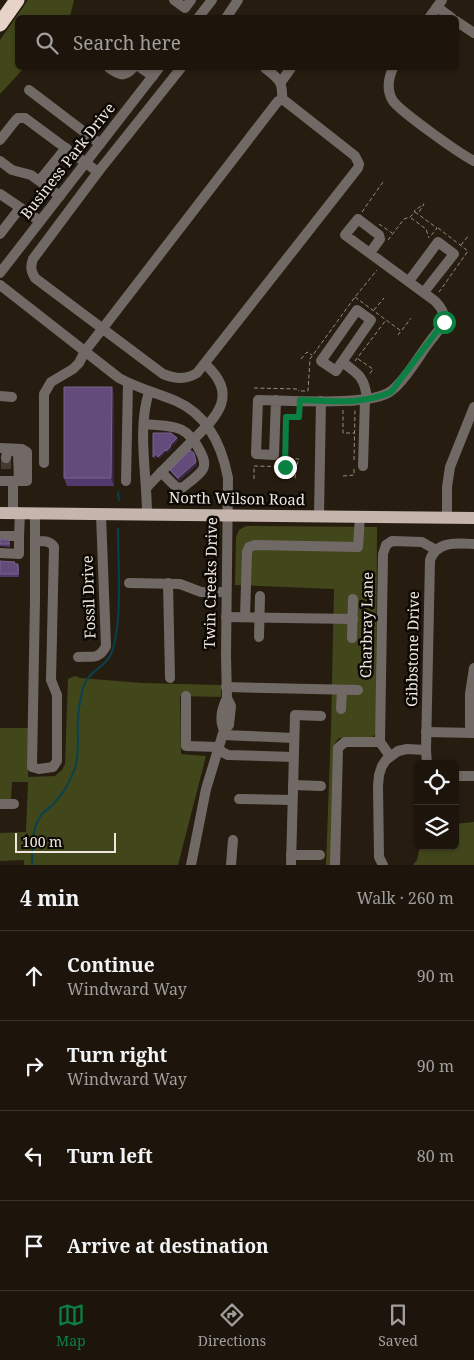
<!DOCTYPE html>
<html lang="en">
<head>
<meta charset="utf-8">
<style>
  body { margin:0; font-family:"Noto Serif",serif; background:#251e15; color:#f1f3f6 }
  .controls { position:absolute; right:15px; bottom:15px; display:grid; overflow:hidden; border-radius:8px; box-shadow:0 1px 4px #0004 }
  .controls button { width:45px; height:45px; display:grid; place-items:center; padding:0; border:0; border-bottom:1px solid #3b342d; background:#1d150c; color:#f1f3f6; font:25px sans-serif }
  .scale { position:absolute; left:15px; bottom:12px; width:101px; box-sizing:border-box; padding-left:5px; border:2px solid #efe6df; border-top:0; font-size:14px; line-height:18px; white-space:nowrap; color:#efe6df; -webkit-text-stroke:4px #0c0804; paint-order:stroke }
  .stop { position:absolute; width:15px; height:15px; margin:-11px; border:4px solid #0b8043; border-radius:50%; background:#fff }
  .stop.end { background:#0b8043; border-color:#fff; box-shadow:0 1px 5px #0008 }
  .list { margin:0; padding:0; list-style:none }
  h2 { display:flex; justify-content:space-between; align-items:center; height:65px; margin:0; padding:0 20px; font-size:21px }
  h2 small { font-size:16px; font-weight:400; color:#a09f9d }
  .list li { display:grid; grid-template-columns:32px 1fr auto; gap:15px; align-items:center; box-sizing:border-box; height:90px; padding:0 20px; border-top:1px solid #3b342d }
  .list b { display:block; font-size:19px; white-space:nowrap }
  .list p { margin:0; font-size:16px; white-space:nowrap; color:#a09f9d }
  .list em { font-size:16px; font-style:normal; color:#a09f9d }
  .icon { flex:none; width:28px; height:28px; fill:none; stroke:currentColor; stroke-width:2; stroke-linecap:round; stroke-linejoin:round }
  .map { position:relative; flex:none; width:474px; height:865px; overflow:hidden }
  .search { position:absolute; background:#1d150c; box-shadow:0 1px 4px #0004; left:15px; right:15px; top:15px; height:55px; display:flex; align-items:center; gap:12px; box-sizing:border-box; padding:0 18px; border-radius:8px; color:#a09f9d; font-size:19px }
  .sheet { height:425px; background:#1d150c }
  nav { display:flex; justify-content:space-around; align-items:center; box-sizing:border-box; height:70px; border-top:1px solid #3b342d; background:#1d150c; font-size:14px; color:#a09f9d }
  nav a { display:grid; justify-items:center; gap:2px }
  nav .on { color:#0b8043 }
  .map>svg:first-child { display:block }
</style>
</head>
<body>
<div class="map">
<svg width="474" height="865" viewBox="0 0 474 865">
  <rect width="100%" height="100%" fill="#271c10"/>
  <g fill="#42471b">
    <path d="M28,0H74L70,17L18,18V68H24L0,94V40Z"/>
    <path d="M246,526L377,527L376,734L372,737L339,738L335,743L333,865H326L331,730L334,589L235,585L236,537L239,530Z"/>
    <path d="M75,676L80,678L142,683L221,685V697L180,696L181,754L206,756L178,865H24V860L0,861V833L26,832L28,782H12L11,801H0V728H29L28,777L55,776L62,770L65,764L68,679Z"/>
    <path d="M474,822V865H413L417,860L420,846H455V824Z"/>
  </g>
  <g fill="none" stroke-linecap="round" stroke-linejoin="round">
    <g stroke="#06424f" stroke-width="2">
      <path d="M118,492L119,500"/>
      <path d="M32,865C32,848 31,832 40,817C44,810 52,807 56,801C65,791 71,780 75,768C80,754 77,734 78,719C78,710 80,701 82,692C87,669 103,671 111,654C123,625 118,562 118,529"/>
    </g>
    <path stroke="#453a2f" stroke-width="10" stroke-dasharray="10 5" stroke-linecap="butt" d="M6,469V458"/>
    <g stroke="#958b81" stroke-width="1" stroke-dasharray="4 2.5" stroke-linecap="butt">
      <path d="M362,212L383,182"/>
      <path d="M415,212L437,228L430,237"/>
      <path d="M411,218L426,229L429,238"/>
      <path d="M379,224L392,233"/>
      <path d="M438,228L468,251L439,292"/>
      <path d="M388,240L404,219L410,217L415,212L414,211L424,204L418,214"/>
      <path d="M461,245L469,235"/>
      <path d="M355,297L401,331L398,335"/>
      <path d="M374,310L384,298"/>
      <path d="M402,330L411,318"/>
      <path d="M301,359L307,352L312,355"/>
      <path d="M358,359L373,369L369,375"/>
      <path d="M355,361L386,320"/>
      <path d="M254,388L298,389L299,391"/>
      <path d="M301,391H308L310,359L355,297L377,270"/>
      <path d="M343,410V433H354"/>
      <path d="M285,458L286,417H299V409"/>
      <path d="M354,460L355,410"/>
      <path d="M285,467V458L299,459L296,467L295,480"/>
      <path d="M343,476L354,475V467"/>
      <path d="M254,479V466L296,467"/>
    </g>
    <g stroke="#716965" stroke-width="10">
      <path d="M174,0L185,8L191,0"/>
      <path d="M437,7L452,18"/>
      <path d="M198,18L212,0"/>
      <path d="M226,18L238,0"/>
      <path d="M429,18L442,0"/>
      <path d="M456,21L474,33"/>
      <path d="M109,68C119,75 124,78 133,68"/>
      <path d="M141,68L153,76"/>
      <path d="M265,68C279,79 283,81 282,100"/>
      <path d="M393,68C388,79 386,90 393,101C401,112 460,154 474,161"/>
      <path d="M281,82L291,68"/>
      <path d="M29,90L100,144"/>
      <path d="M0,140L15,121L18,118H25L98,172"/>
      <path d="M0,161L12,170L31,175L60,196"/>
      <path d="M40,180L66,148"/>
      <path d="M0,194L40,221"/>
      <path d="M0,234L20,208"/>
      <path d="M0,273L159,68"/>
      <path d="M409,281L438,242L454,254L424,292"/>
      <path d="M0,285L119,378C137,388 157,393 176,401C208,415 222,446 228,478L226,656L227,698L231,706L229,725L224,730L206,789L191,865"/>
      <path d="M342,362L371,320L357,310L321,361L336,371L342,362C359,374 365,378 367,399"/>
      <path d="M0,396L12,397"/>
      <path d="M276,400L274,455L256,454L258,400C286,400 371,407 391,391C405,381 420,354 431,340C443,325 451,317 435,301L345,235L358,219L379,235L380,239L370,253"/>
      <path d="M144,424C173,427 186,423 200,451C203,457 206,463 203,469C199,476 188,483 182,488L176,487L161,472"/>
      <path d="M0,448L22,449L27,452V481H13"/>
      <path d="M6,458L7,453L10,450L16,452L18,454L19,481"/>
      <path d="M44,463V394L51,382L73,369L79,363L85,351L103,328L278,101L282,100L285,101L355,156L359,164L358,168L197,373C185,380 176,379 163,374L35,278C31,271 30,267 33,259L98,172L181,68"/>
      <path d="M363,466L365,399"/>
      <path d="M0,481H13V513"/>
      <path d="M126,481L128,383"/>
      <path d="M147,487C161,472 176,457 190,443C215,418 241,396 205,364"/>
      <path d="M35,514V599L32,767L39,769L53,767L57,761V695L51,680L54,547C50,540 42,541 35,541"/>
      <path d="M147,514C147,475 137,429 149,392"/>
      <path d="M319,516L321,401"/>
      <path d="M447,517V487L450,467L474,407"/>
      <path d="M0,536H19L20,513"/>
      <path d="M0,553L19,554V536"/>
      <path d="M129,583L180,584L201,592H226"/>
      <path d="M168,583L170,678"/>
      <path d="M226,617L353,619"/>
      <path d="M245,617L247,552L249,547L255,545L358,547L360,516"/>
      <path d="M259,637L260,596"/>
      <path d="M352,638L353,599"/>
      <path d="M78,657C92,656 99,660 106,646L101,515"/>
      <path d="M226,687L358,690"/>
      <path d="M186,696V746L218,747L222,752L228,755L293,757"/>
      <path d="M341,709L342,690"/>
      <path d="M224,730C219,720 222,708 227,698"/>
      <path d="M426,732L474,733"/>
      <path d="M470,733V694L474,668"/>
      <path d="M224,735L294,738"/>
      <path d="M390,756L380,742L383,554L386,545L392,541L422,542L436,550"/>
      <path d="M427,764L426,750L430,560C437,541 457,543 474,544"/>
      <path d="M455,776H474"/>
      <path d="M293,785L321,786"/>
      <path d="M239,799L292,800"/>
      <path d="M0,804H14"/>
      <path d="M291,855H320"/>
      <path d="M231,865L233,840"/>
      <path d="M291,865L295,715L321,716"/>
      <path d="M335,865L338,748L345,742H380"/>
      <path d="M383,865L379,857L378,786L379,775L382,766L386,760L398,751L407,749L426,750"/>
    </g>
    <path stroke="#c6b5ac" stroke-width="12" d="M0,513L474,518"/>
    <path stroke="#e8d3c8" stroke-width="15" d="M0,24L17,0"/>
  </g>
  <g fill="#523a6f">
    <path d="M114,395V486H67L64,478Z"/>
    <path d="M197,465L179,481L171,472L170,470Z"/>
    <path d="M0,539L10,543V547L0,546Z"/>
    <path d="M0,561L15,564L19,566V577H0Z"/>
  </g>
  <g fill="#3a2644">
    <path d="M112,387L114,395V486L111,478Z"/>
    <path d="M177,438L178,441L171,447L172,449L167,453L166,451L170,445Z"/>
    <path d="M165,450L166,452L159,459L158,457Z"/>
    <path d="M194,453L197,465L179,481L178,478Z"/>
    <path d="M156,454L157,457L154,460L153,457Z"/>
  </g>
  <g fill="#634c7b" stroke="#79648b">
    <path d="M64,387H112L111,478H64Z"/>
    <path d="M153,433H171L177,438L170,445L171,446L166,451L165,450L158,457L156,454L153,457Z"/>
    <path d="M190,450L194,453L196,462L178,478L170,470Z"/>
    <path d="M0,539L9,540V544H0Z"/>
    <path d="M0,561L15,562L14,564H18V574H0Z"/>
  </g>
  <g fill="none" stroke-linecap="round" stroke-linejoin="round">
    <path stroke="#0b8043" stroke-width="6" d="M285,467L286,417H299L300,400C329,401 363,405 391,392L444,322"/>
  </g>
  <g text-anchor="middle" stroke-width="5" stroke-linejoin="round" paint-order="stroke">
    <g font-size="15" fill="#efe6df" stroke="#0c0804">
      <text transform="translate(68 161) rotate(-52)" y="5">Business Park Drive</text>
      <text transform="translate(237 499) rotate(1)" y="5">North Wilson Road</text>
      <text transform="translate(211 583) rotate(-89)" y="5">Twin Creeks Drive</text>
      <text transform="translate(89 597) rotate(-92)" y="5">Fossil Drive</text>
      <text transform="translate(367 625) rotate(-89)" y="5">Charbray Lane</text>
      <text transform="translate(413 649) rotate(-89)" y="5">Gibbstone Drive</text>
    </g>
  </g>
</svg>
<div class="controls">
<button><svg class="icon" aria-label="locate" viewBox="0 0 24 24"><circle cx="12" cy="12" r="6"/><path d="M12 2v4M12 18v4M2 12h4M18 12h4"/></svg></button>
<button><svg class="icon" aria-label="layers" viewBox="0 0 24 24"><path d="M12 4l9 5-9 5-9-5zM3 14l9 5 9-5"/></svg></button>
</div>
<div class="scale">100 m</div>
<div class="stop" style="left:444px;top:322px"></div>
<div class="stop end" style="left:285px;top:467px"></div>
<div class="search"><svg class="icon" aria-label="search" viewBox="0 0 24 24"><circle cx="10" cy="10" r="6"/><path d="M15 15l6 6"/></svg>Search here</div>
</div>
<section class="sheet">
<h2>4 min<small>Walk · 260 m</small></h2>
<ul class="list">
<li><svg class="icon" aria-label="ahead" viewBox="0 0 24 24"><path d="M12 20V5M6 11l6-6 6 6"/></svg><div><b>Continue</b><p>Windward Way</p></div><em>90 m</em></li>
<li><svg class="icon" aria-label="right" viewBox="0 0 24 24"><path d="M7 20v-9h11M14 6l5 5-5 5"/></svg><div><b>Turn right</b><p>Windward Way</p></div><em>90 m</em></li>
<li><svg class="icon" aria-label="left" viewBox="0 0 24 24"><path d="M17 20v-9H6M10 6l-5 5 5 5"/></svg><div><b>Turn left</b></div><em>80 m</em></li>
<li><svg class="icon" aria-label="arrive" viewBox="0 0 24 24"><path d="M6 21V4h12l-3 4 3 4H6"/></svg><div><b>Arrive at destination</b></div></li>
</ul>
</section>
<nav>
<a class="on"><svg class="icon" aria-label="map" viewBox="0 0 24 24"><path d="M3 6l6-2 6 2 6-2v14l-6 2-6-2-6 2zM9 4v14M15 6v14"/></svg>Map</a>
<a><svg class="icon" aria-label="directions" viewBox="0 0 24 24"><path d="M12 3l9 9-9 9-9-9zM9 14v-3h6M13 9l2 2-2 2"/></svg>Directions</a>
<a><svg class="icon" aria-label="saved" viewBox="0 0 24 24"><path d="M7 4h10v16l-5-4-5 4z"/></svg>Saved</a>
</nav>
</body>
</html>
